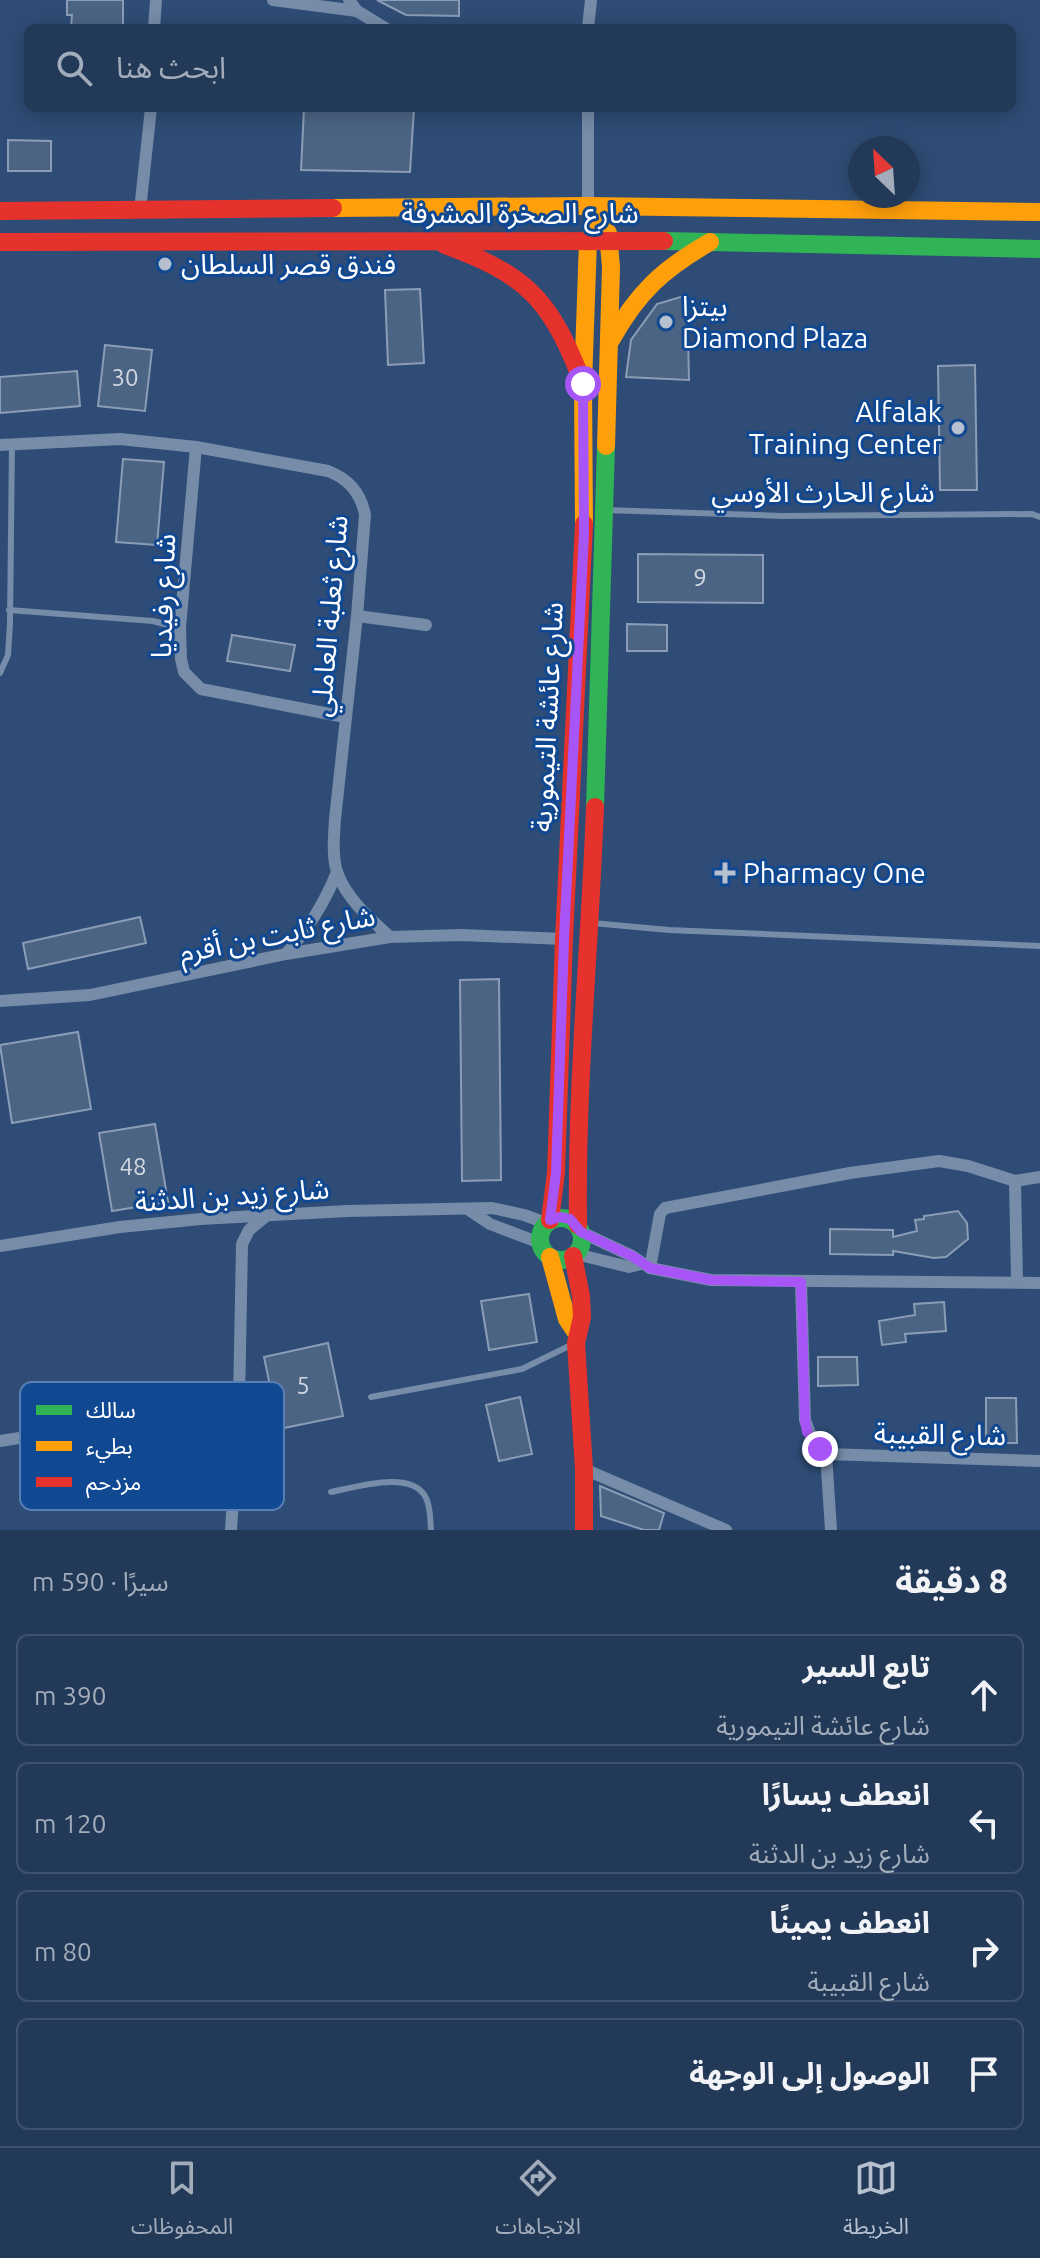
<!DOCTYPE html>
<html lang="ar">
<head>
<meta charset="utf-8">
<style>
  body { margin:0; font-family:Ubuntu,"Noto Sans Arabic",sans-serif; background:#2a405e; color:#f1f3f6; direction:rtl }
  .compass { position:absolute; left:848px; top:136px; width:72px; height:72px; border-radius:50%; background:#223958; box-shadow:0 4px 20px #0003; rotate:335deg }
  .stop { position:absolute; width:24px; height:24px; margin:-18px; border:6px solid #a855f7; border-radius:50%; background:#fff }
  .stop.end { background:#a855f7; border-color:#fff; box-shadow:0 2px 8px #0008 }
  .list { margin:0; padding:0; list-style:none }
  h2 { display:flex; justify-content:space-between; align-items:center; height:104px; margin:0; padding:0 32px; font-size:34px }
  h2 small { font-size:26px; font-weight:400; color:#a2acba }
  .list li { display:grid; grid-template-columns:52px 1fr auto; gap:24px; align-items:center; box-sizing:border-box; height:112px; margin:0 16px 16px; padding:0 16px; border:2px solid #3f536e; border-radius:12px }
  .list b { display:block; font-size:30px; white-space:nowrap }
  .list p { margin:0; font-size:26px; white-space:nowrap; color:#a2acba }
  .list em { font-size:26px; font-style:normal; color:#a2acba }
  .icon { flex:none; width:44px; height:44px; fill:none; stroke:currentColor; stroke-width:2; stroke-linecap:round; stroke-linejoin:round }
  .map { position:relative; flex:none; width:1040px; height:1530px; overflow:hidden; direction:ltr }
  .search { position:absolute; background:#223958; box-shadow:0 4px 20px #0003; left:24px; right:24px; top:24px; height:88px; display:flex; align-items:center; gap:20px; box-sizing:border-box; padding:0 28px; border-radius:12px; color:#a2acba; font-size:30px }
  .sheet { height:616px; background:#223958 }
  nav { display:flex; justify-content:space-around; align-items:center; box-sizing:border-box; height:112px; border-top:2px solid #3f536e; background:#223958; font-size:22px; color:#a2acba }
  nav a { display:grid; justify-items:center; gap:4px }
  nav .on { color:#b6c0cf }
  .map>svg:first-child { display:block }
</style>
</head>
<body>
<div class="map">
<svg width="1040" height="1530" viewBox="0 0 1040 1530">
  <rect width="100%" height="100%" fill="#2e4c75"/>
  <g fill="#4c6484" stroke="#8b9db6" stroke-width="2">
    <path d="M67,0H123V28H71L72,15H67Z"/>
    <path d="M377,0H459V16L406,15Z"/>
    <path d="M304,108H414L410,172L301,170Z"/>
    <path d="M8,140L51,141V171H8Z"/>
    <path d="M420,289L424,363L388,365L385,290Z"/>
    <path d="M687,295L689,380L626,377L631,340L657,304Z"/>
    <path d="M105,345L152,350L145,411L98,406Z"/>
    <path d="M975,365L977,490H940L938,366Z"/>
    <path d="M77,371L80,406L0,413V377Z"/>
    <path d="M123,459L164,462L157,545L116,542Z"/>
    <path d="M638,554L763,555V603L638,602Z"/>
    <path d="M627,624L667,625V651H627Z"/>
    <path d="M232,635L295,645L290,671L227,661Z"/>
    <path d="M140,917L146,943L28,969L23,943Z"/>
    <path d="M499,979L501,1180L462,1181L460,980Z"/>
    <path d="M78,1032L91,1109L12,1123L0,1045Z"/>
    <path d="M155,1124L168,1202L112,1211L99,1133Z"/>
    <path d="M958,1211L967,1223L968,1239L946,1257L934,1258L893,1251V1255L830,1254V1229L893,1230V1237L917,1231L915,1220L924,1219V1216Z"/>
    <path d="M529,1294L537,1342L489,1350L481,1301Z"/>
    <path d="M944,1302L946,1331L905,1334L906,1342L882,1345L879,1321L915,1315L914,1304Z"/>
    <path d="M328,1343L343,1416L279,1429L264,1357Z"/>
    <path d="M818,1357H857L858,1385L818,1386Z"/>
    <path d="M520,1397L532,1454L499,1461L486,1405Z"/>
    <path d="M986,1398H1016L1017,1443H986Z"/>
    <path d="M600,1486L664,1513L659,1530H644L601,1516Z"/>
  </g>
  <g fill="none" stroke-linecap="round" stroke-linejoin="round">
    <g stroke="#768ca8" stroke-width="6">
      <path d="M605,510L783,516L1032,514L1040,517"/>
      <path d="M9,610L153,621L180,628"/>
      <path d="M0,673L8,655L10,623L12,443"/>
      <path d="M592,923L669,930L1040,946"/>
      <path d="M371,1397L522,1369L571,1345"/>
      <path d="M331,1492C356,1487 413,1469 426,1498C431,1508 430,1520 431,1530"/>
    </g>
    <g stroke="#768ca8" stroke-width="12">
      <path d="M273,0L357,11"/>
      <path d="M349,0L357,11L385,28"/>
      <path d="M154,28L156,0"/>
      <path d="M588,28L591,0"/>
      <path d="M588,206V108"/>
      <path d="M140,210L151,108"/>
      <path d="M0,445L120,439L196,447L328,471C349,479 361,493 365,515L357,616L335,819C334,836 332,856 337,872C346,898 370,919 390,937"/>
      <path d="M196,447L180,628L181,659L184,672L201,689L345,717"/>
      <path d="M357,616L426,625"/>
      <path d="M286,954C309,928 324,904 337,872"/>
      <path d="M0,1001L90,995L286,954L390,937L461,935L564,939"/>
      <path d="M1015,1181L1040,1177"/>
      <path d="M469,1210L490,1224L540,1243"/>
      <path d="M581,1232L632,1256L650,1268L711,1280L1040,1283"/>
      <path d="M0,1246L120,1227L201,1219L348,1211L492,1208L524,1215L546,1223"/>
      <path d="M576,1254L629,1267L641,1264"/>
      <path d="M650,1268L660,1214L665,1208L850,1173L939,1161L968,1166L1015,1181L1017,1281"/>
      <path d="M801,1282L805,1420L814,1444L826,1454L1040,1461"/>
      <path d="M0,1441L239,1403"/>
      <path d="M826,1454L831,1530"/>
      <path d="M584,1469L726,1530"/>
      <path d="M231,1530L239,1403L242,1244L249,1230L266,1216"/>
    </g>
    <g stroke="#30b455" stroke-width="18">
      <path d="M664,241L1040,249"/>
      <path d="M595,807L606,446"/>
      <circle cx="561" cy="1239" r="21"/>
    </g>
    <g stroke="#ff9f0a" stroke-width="18">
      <path d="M588,206L608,233L611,267L606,446"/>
      <path d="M333,208L588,206L1040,212"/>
      <path d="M611,340C638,292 663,269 710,242"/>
      <path d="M584,524L583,384L588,241L592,231"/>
      <path d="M550,1257L567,1319L577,1334"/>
    </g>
    <g stroke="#e5322d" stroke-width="18">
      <path d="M0,211L333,208"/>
      <path d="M0,242L664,241"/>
      <path d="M445,245C524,274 549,297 580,376"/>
      <path d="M550,1220L556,1173L564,939L584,524"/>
      <path d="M578,1225C576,1085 590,946 595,807"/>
      <path d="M573,1256L581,1296L582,1317L576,1343L584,1469V1530"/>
    </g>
  </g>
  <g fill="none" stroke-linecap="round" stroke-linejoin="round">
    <path stroke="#a855f7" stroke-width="10" d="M583,384L584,533L564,939L556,1173L550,1220L560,1217L570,1219L581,1232L632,1256L650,1268L711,1280L801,1282L805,1420L807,1432L820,1449"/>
  </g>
  <g fill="#b6c0cf" stroke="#114892" stroke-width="3">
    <circle cx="165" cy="264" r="8"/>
    <circle cx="666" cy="322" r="8"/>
    <circle cx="958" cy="428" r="8"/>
    <path d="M721 861h8v8h8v8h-8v8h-8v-8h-8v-8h8z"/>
  </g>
  <g text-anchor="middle" stroke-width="6" stroke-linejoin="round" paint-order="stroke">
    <g font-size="24" fill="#d2d8e0">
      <text x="125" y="386">30</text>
      <text x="700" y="586">9</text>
      <text x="133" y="1175">48</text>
      <text x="303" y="1394">5</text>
    </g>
    <g font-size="28" fill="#fff" stroke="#114892">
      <text x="520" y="223">شارع الصخرة المشرفة</text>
      <text x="823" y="502">شارع الحارث الأوسي</text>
      <text transform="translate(163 596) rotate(-88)" y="10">شارع رفيديا</text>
      <text transform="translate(329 616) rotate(-85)" y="10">شارع ثعلبة العاملي</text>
      <text transform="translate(547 717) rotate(-87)" y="10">شارع عائشة التيمورية</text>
      <text transform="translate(277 934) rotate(-11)" y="10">شارع ثابت بن أقرم</text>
      <text transform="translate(232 1195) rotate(-4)" y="10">شارع زيد بن الدثنة</text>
      <text transform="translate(940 1434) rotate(1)" y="10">شارع القبيبة</text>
    </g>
    <g font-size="28" fill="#fff" stroke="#114892" text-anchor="start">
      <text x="181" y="274">فندق قصر السلطان</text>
      <text x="682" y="316">بيتزا<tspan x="682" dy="32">Diamond Plaza</tspan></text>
      <text x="942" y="422" text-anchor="end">Alfalak<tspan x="942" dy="32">Training Center</tspan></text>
      <text x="743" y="883">Pharmacy One</text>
    </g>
  </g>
  <rect x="20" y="1382" width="264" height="128" rx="12" fill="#114892" stroke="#587fb3" stroke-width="2"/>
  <rect x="36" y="1405" width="36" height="10" fill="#30b455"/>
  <rect x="36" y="1441" width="36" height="10" fill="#ff9f0a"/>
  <rect x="36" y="1477" width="36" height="10" fill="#e5322d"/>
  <g font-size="22" fill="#fff">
    <text x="86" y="1418">سالك</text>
    <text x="86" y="1454">بطيء</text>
    <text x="86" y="1490">مزدحم</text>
  </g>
</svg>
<svg class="compass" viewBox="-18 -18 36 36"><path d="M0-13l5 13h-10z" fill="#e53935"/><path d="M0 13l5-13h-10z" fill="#a2acba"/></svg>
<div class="stop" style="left:583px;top:384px"></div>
<div class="stop end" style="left:820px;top:1449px"></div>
<div class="search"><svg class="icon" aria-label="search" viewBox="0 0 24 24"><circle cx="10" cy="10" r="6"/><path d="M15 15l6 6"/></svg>ابحث هنا</div>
</div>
<section class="sheet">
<h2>8 دقيقة<small>سيرًا · 590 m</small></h2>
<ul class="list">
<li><svg class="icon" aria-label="ahead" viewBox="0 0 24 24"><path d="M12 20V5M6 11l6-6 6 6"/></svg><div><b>تابع السير</b><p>شارع عائشة التيمورية</p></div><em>390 m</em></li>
<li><svg class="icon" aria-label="left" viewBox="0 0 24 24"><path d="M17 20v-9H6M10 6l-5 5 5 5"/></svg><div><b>انعطف يسارًا</b><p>شارع زيد بن الدثنة</p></div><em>120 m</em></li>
<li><svg class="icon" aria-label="right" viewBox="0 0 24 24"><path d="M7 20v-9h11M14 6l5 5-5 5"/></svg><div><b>انعطف يمينًا</b><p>شارع القبيبة</p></div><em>80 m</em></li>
<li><svg class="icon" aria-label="arrive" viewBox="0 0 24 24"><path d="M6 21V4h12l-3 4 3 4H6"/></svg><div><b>الوصول إلى الوجهة</b></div></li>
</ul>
</section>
<nav>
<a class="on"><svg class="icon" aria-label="map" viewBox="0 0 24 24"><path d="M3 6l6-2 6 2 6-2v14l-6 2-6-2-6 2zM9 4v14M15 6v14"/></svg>الخريطة</a>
<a><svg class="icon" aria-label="directions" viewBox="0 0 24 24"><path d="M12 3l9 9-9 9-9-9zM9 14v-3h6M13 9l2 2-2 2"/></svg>الاتجاهات</a>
<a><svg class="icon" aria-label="saved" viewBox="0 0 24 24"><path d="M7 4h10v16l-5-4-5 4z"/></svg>المحفوظات</a>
</nav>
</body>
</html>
